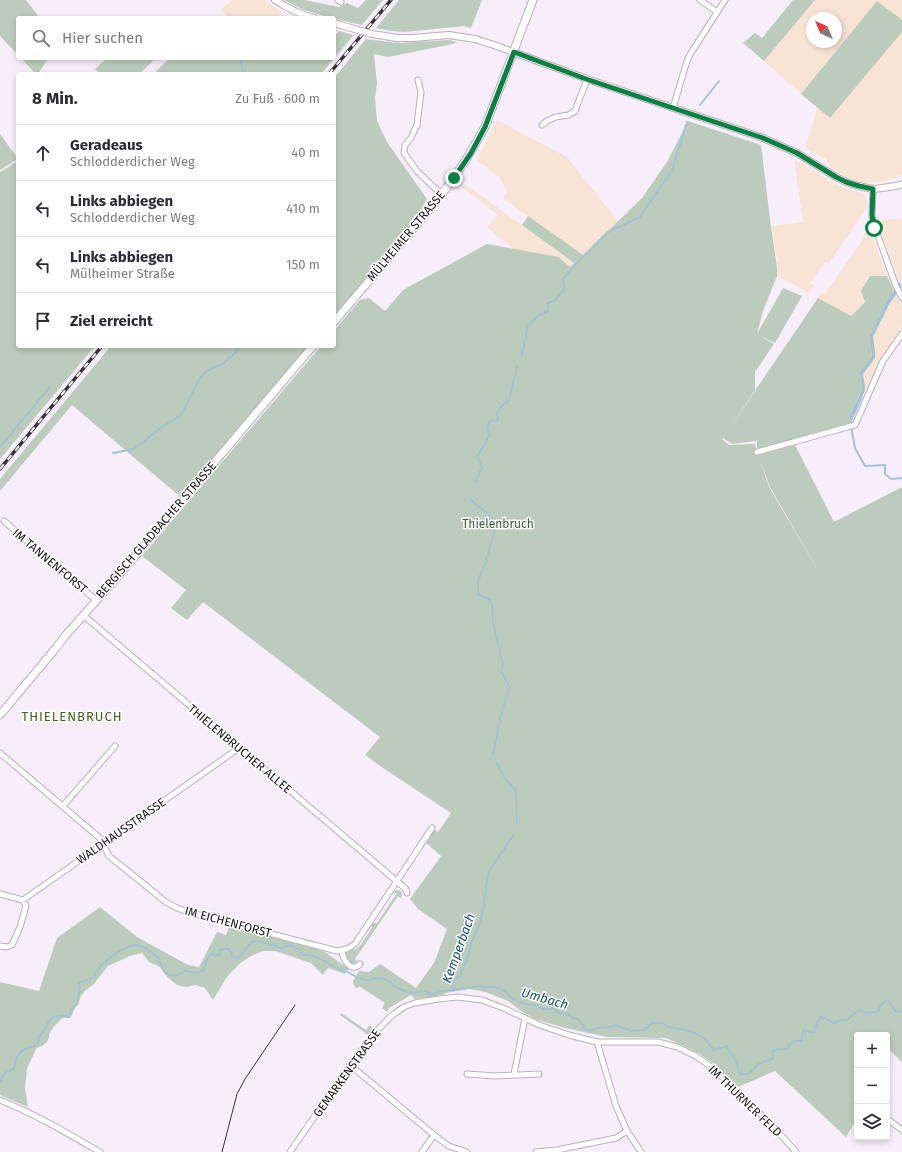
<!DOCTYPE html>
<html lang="de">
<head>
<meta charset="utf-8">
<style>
  body { margin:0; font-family:"Fira Sans",sans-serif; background:#f2f2f3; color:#2b2b33 }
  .controls { position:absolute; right:12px; bottom:12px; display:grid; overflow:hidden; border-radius:4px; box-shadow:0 2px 6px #0003 }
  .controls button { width:36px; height:36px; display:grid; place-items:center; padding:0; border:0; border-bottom:1px solid #e1e1e2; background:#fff; color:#2b2b33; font:20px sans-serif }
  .compass { position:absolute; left:806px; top:12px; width:36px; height:36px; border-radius:50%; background:#fff; box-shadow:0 2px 6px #0003; rotate:316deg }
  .stop { position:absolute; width:12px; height:12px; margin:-9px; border:3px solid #0b8043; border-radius:50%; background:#fff }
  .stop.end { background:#0b8043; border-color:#fff; box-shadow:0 1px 4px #0008 }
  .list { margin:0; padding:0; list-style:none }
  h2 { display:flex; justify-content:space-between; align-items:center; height:52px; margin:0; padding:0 16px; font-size:17px }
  h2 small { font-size:13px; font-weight:400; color:#7c7c81 }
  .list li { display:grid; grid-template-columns:26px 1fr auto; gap:12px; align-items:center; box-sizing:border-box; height:56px; padding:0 16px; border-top:1px solid #e1e1e2 }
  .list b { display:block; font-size:15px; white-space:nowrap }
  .list p { margin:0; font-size:13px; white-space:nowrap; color:#7c7c81 }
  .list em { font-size:13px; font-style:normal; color:#7c7c81 }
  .icon { flex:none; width:22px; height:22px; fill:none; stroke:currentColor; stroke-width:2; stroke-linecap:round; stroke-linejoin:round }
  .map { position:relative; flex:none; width:902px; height:1152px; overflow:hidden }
  .search { position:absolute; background:#fff; box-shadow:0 2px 6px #0003; left:16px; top:16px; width:320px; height:44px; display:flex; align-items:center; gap:10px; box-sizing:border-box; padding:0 14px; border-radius:4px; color:#7c7c81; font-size:15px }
  .panel { position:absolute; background:#fff; box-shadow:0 2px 6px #0003; left:16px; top:72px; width:320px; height:276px; border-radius:4px }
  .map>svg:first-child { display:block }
</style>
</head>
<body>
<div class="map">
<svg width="902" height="1152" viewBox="0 0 902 1152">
  <rect width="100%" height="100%" fill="#f8edfa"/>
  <g fill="#f8e3d5" fill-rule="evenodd">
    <path d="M232,0H264L282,12L277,18H228L221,10Z"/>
    <path d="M815,0H902V20L877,2L801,94L764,61ZM812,18H836V42H812Z"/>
    <path d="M902,32V175L886,181L868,183L859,182L848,178L833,169L827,162V160L805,148L817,109L821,110L830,118Z"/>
    <path d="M497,120L567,157L618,221L582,256L503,198L507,191L500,178L477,160Z"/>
    <path d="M794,159L836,184L846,189L863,193L866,197L868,206L829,263L825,262L810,283L814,286L809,293L777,276L778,267L772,226L803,222Z"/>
    <path d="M465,184L574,263L570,267L559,257L513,249L487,227L498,215L462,187Z"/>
    <path d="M902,219V280L900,282L877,220Z"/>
    <path d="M870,229L887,276L870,277L865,302L851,316L818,298L822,292L825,294Z"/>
    <path d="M896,296L902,307V326L896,339L881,360L855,413L862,397L864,393L865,385L863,374L875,358L873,337L890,303Z"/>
  </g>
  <g fill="#bcccbc" fill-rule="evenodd">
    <path d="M0,0H26L40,18H18V55L0,36Z"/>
    <path d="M284,0H304L339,7L347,3L358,8L366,0H383L362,25C336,19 308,14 284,0Z"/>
    <path d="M399,0H482L471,28L464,26L405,32L391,31L376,28Z"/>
    <path d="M793,0H815L764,61L743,43L755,33L762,38Z"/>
    <path d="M877,1L902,20V32L830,118L801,94Z"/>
    <path d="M339,31L354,35L321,74H153L170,58H334V33L337,34Z"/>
    <path d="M365,39L399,43L449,40L457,42L453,44L388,57L374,54L377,83L375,98L377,121L387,142L427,199L410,228L334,317V78L365,40Z"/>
    <path d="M21,58H48L38,74H36Z"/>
    <path d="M107,58H135L154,60L139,74H101L95,69Z"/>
    <path d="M688,121L761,145L771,227L777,267V276L763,311L757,334L783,288L802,296L775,343L759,335L774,344L755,372V390L725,435L818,298L851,316L865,302L861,291L870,276H887L894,291L887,301L870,335V342L872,356L859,373C860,379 863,386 861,392C857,403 849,412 849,424L757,449V441L732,444L723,438L722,439L729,445L755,444L758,455L795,445L834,522L902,487V1062L887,1048V1035H857V1119L846,1137L775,1071L738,1087L716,1066L699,1053L666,1038L607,1037L565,1028L535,1019L524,1013L508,1001L485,992L470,989L445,993L443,995L414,999L411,995L389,1008L387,1012L382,1008L385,1003L359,986L357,989L354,985L353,981L359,971L369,972L380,964L416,988L434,963L447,929L418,909L410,899L441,856L425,842L434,829L438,832L451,813L383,768L365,755L380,737L203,602L187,620L171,608L186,590L142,556L321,346H334V331L360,300L369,298L385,311L403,290L487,244L559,257L570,267L574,263L522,225L528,216L583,255L642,198L667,162ZM760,460L770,487L823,579L769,487Z"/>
    <path d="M0,134L16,156L18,155V159L0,170Z"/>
    <path d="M18,161V346H95L0,459V172Z"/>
    <path d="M111,346H309L182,496H179V494H177L72,405L0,491V479Z"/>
    <path d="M396,890L401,891L402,893L401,898L398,896L355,959L358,962C352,967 345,960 346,953L353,949L355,950L360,946L372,928L371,925L373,923H377L397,893H393Z"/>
    <path d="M100,907L137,937L188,965L199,967L217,932L226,935L229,927L301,944L325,952L349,969L345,974L328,968L323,975L311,963L275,951H263L251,956L239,964L227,977L213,1000L205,988L196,985L187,987L177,985L168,978L160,967L149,962L142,953L130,956L108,966L94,984L85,991L81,996L78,1005L76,1006L71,1017L67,1018L64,1017C59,1021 54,1026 50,1032C49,1035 49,1039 47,1042C44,1046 39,1046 36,1049L27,1069L25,1088L28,1107L0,1095V982L39,991L57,938Z"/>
    <path d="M341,1013L366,1030L370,1025L373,1029L368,1035L340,1015Z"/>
  </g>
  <path fill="#a2c3d4" d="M900,282L902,287L890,303L873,337L875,352V358L863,374C863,378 865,383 865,387C865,394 855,414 852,421L853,423L849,424C849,412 857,403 861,392C863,386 860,379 859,373L872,356L870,342V335L887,301Z"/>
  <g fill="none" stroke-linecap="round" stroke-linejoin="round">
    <g stroke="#a2c3d4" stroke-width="2">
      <path d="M241,58L243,74"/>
      <path d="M700,105L719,81"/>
      <path d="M522,355L528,325L539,315L548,311V303L555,301L564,289L563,279L571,269L608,232L640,217L672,170L687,122"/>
      <path d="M851,426L855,448L865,466L885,465V474L891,479L902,478"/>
      <path d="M0,447L49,388"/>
      <path d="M113,453L134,449L162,427L181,415L200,378L207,371L224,363L237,351L240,346"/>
      <path d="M476,481L482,467L477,457L489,436L487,426L490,421L497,422L498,418L497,413L501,407L509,400L517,367"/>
      <path d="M470,499L497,522L485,564L478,581V594L490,600L492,605L493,622L503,665L501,671L510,687L502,710L493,754"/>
      <path d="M497,763L506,780L516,791L517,824"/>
      <path d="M453,990L480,986L501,988L504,990L510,997L519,1002L524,1004L537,1005L544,1009H553L559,1013H566L573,1018L579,1019L585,1029L588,1031C592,1030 595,1028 598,1028C606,1027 608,1029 616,1025L631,1031L645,1030L652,1023H662L669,1027L686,1030L695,1033L703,1038L714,1050L727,1046L730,1054L734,1056L740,1074H749L757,1065L773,1058V1051L777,1049H787C792,1041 793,1040 802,1041L803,1030L814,1032L817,1023L822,1017L835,1023L841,1020H847L860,1009L866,1013L877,1012L882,1004L888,1000L895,1011L902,1012"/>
      <path d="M0,1082C3,1074 6,1072 14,1069C15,1066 15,1062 16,1059C19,1049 29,1048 37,1045L39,1041L38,1038L46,1028L49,1021L53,1017L64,1016L69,1017L71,1009L77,1004L80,988L79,983C84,979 89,981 93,977C96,975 96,972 98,970C104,961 125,945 136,945C141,945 156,954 159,959C160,962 161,965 162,968C167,978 177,977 185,971L198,973L204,969L207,959L211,954L216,956L219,955L220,950L224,949H229L233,957L238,958L243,953L250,943L256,941L274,945L280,948L292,945L299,950L303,955H309L321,959L334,967L346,971L360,979L366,980L381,978L389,981L395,987L410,993L424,991L431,994H435L442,991L453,990V981L461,975L462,971L469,954L471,944L479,925L483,910L488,873L513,836"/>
    </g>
    <defs>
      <g id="minor">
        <path d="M338,0L341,2"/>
        <path d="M700,0L717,12"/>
        <path d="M418,80L421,92L417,125L411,138L405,145L404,153L417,171L441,194"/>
        <path d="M673,108L687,61L691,53L725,0"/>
        <path d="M542,125L547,121L556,117L569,115L575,111L587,79"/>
        <path d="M873,189L872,215L873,222L896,286L902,298"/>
        <path d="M757,452L855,425L883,361L902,334"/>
        <path d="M4,521L96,600"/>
        <path d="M83,615L406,889L407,893"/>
        <path d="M0,753L101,839L109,856L166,902L177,908L188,912L337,951L347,949L355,944L432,828"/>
        <path d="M63,806L115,746"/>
        <path d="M0,894L23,900L239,748"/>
        <path d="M0,946L7,947L12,945L20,927L26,906L23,900"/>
        <path d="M342,951C343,959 351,974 360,964"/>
        <path d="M597,1042L616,1106L627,1131L641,1152"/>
        <path d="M350,1065L434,1135L449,1146L467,1152"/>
        <path d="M467,1074L495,1076L539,1074"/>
        <path d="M514,1074L525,1018"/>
        <path d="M0,1100C35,1114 67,1133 100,1152"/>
        <path d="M890,1121L902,1130"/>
        <path d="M290,1152L350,1065L373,1035L390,1017L398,1011L406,1006L415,1003L438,999L458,997L482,1000L503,1008L542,1026L569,1035L597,1042H658L677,1047L696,1056L714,1069L771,1124L796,1152"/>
        <path d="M422,1152L434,1135"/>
        <path d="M536,1152L557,1150L616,1138L627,1131"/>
      </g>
      <g id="tertiary">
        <path d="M275,0C287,8 299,14 314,18"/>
        <path d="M334,23L358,30"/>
        <path d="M372,34L397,38H413L449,35L475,39L494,45L587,79L763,138L797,153L836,177L846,182L859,186L873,189L882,188L896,186L902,184"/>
      </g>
      <g id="secondary">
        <path d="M334,322L430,209L454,178L467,158L485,127L533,0"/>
        <path d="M0,715L55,649L65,636L119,575L313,346"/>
      </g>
    </defs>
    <use href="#minor" stroke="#bab0bc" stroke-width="7"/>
    <use href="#tertiary" stroke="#bab0bc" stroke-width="8"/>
    <use href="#secondary" stroke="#bab0bc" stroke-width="9"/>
    <use href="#minor" stroke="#fff" stroke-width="5"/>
    <use href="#tertiary" stroke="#fff" stroke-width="6"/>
    <use href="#secondary" stroke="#fff" stroke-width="7"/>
    <path stroke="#383339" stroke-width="1" d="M222,1152L237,1094L245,1079L295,1005"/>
    <defs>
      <g id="rail">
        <path d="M329,74L391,0"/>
        <path d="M0,469L102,346"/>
      </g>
    </defs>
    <use href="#rail" stroke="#383339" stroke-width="3.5"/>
    <use href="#rail" stroke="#fff" stroke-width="2" stroke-dasharray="6" stroke-linecap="butt"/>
    <defs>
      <path id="tertiary-bridge" d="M358,30L372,34"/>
    </defs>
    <use href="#tertiary-bridge" stroke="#bab0bc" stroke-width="8" stroke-linecap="butt"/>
    <use href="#tertiary-bridge" stroke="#fff" stroke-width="6"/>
  </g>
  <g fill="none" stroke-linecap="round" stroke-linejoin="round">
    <path stroke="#0b8043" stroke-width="5" d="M454,178L471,153L485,127L514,52L586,79L763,138L797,153L836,177L846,182L859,186L873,189L872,215L874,228"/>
  </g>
  <g text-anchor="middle" stroke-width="3" stroke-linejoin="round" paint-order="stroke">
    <g font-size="12" fill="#171318" stroke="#fff">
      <text transform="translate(406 236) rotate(-50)" y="4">MÜLHEIMER STRASSE</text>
      <text transform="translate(156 530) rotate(-49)" y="4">BERGISCH GLADBACHER STRASSE</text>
      <text transform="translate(50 561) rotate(40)" y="4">IM TANNENFORST</text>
      <text transform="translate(240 749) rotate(40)" y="4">THIELENBRUCHER ALLEE</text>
      <text transform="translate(121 831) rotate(-35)" y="4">WALDHAUSSTRASSE</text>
      <text transform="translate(228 922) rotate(15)" y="4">IM EICHENFORST</text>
      <text transform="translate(347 1073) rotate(-54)" y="4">GEMARKENSTRASSE</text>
      <text transform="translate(745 1101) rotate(44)" y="4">IM THURNER FELD</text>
    </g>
    <g font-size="12" fill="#395e39" stroke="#fff">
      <text x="498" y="528">Thielenbruch</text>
    </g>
    <g font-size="13" letter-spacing="1" fill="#44601d" stroke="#fff">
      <text x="72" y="721">THIELENBRUCH</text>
    </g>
    <g font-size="13" font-style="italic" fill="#17546d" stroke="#fff">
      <text transform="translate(458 948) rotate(-70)" y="5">Kemperbach</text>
      <text transform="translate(545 998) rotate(16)" y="5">Umbach</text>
    </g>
  </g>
</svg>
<div class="controls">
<button>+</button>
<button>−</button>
<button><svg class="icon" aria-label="layers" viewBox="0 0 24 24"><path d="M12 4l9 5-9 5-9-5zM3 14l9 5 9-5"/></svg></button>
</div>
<svg class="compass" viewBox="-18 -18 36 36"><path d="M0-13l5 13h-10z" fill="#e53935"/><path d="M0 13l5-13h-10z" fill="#7c7c81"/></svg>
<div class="stop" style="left:874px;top:228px"></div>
<div class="stop end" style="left:454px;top:178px"></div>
<div class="search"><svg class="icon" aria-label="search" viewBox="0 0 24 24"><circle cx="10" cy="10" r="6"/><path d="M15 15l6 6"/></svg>Hier suchen</div>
<section class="panel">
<h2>8 Min.<small>Zu Fuß · 600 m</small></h2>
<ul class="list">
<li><svg class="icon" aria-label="ahead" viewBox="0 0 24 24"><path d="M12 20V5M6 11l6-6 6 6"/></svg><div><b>Geradeaus</b><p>Schlodderdicher Weg</p></div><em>40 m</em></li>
<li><svg class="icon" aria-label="left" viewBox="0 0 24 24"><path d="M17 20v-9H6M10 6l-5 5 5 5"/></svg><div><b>Links abbiegen</b><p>Schlodderdicher Weg</p></div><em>410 m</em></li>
<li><svg class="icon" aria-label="left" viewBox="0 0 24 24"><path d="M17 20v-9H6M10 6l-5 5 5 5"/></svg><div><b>Links abbiegen</b><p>Mülheimer Straße</p></div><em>150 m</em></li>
<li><svg class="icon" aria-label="arrive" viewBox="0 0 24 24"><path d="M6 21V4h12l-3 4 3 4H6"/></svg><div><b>Ziel erreicht</b></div></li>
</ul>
</section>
</div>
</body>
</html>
